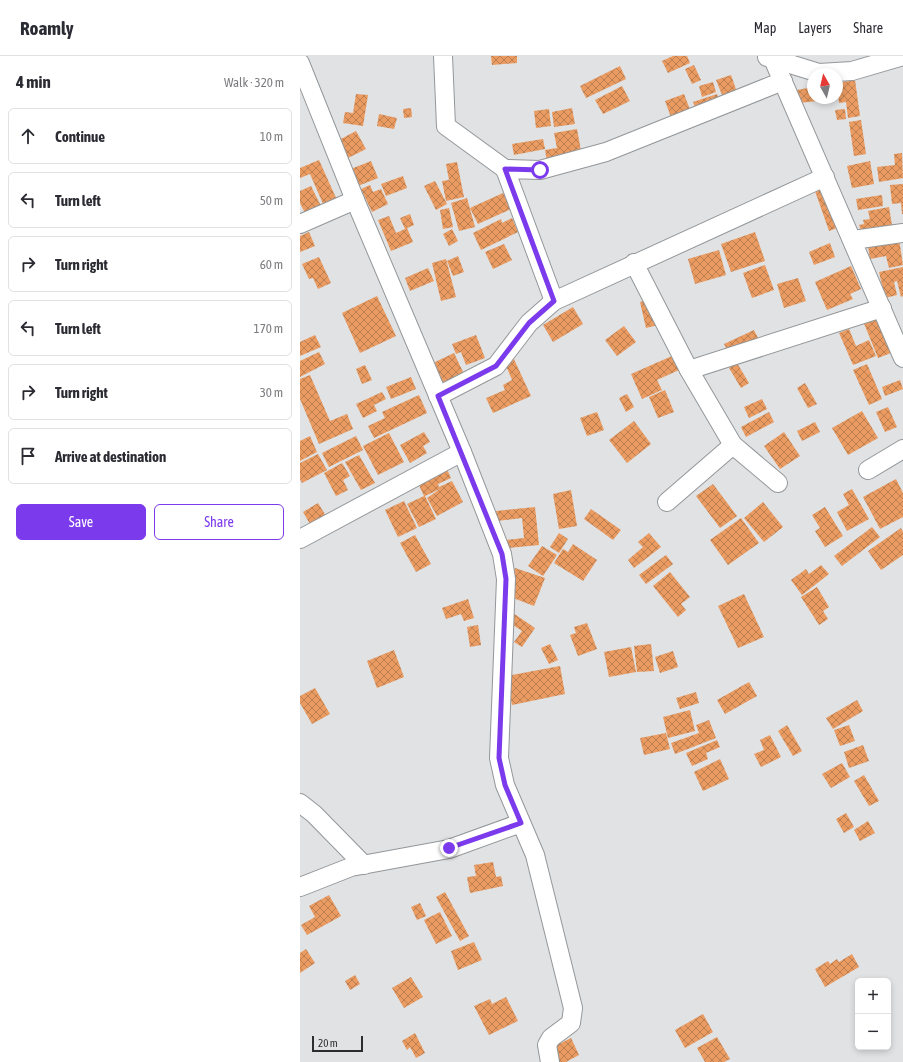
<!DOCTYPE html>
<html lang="en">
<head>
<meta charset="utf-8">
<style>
  body { margin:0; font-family:"Asap Condensed",sans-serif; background:#f7f7f7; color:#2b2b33 }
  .controls { position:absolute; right:12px; bottom:12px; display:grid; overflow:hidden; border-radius:6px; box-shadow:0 2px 6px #0003 }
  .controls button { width:36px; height:36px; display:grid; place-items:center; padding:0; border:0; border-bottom:1px solid #e1e1e2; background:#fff; color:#2b2b33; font:20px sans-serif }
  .compass { position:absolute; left:507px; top:12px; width:36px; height:36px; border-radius:50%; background:#fff; box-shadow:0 2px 6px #0003; rotate:352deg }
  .scale { position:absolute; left:12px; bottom:10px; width:51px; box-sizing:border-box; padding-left:4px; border:2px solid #2c2d2e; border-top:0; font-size:11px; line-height:14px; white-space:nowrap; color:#2c2d2e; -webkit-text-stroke:3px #e0e2e4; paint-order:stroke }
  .stop { position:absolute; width:12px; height:12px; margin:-9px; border:3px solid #7c3aed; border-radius:50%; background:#fff }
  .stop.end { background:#7c3aed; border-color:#fff; box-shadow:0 1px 4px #0008 }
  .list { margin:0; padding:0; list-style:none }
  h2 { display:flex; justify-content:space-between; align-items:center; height:52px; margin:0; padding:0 16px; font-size:17px }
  h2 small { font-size:13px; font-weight:400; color:#7c7c81 }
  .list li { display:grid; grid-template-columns:26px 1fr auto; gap:12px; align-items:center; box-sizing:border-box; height:56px; margin:0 8px 8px; padding:0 8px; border:1px solid #e1e1e2; border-radius:6px }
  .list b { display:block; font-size:15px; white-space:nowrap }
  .list em { font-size:13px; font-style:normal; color:#7c7c81 }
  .actions { display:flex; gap:8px; padding:12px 16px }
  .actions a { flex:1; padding:9px 0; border:1px solid #7c3aed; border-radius:6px; text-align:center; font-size:14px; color:#7c3aed }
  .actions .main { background:#7c3aed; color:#fff }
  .icon { flex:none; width:22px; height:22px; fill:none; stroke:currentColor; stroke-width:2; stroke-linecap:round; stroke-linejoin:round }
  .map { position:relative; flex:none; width:603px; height:1006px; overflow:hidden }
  header { display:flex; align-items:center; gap:24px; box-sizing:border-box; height:56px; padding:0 20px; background:#fff; border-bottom:1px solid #e1e1e2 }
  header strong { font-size:19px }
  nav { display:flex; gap:22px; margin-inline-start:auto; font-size:14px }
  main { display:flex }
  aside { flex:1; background:#fff }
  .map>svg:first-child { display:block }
</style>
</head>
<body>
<header>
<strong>Roamly</strong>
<nav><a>Map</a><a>Layers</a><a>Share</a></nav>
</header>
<main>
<aside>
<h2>4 min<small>Walk · 320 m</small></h2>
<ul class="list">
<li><svg class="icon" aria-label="ahead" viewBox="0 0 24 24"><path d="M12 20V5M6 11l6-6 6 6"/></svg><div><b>Continue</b></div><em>10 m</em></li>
<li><svg class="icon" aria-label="left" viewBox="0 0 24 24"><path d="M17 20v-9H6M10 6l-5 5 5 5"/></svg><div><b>Turn left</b></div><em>50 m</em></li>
<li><svg class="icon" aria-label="right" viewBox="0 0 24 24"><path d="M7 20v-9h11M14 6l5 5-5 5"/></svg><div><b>Turn right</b></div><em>60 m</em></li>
<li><svg class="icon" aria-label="left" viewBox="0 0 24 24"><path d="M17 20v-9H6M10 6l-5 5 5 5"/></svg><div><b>Turn left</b></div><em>170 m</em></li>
<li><svg class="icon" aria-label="right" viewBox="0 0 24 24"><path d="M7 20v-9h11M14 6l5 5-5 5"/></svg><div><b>Turn right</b></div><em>30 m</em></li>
<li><svg class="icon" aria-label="arrive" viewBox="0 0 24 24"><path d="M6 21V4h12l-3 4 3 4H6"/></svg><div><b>Arrive at destination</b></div></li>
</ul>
<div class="actions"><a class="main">Save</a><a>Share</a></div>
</aside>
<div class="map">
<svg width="603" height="1006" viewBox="0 0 603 1006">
  <defs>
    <pattern id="building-cross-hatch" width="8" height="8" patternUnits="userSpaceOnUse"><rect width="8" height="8" fill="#ea9b61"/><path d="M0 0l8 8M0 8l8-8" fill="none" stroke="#be7f50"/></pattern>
  </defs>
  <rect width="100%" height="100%" fill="#e0e2e4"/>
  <g fill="url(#building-cross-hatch)">
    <path d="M191,0H217V7L192,9Z"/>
    <path d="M373,0H387L390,7L368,17L362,5Z"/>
    <path d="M394,9L401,24L392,28L385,13Z"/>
    <path d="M320,10L326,23L286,42L280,30Z"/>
    <path d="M431,19L438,39L424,44L416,24Z"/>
    <path d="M555,24L560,60L548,62L546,46L539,47L537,27Z"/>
    <path d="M413,26L416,36L402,41L399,30Z"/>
    <path d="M322,30L330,45L303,58L295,44Z"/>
    <path d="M513,31V42H517V45L499,47L497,34Z"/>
    <path d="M56,38L68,39L63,70L43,67L45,56L53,57Z"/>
    <path d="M384,38L391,56L372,64L365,45Z"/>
    <path d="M417,38L421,48L397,57L393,46Z"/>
    <path d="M111,52L112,61L104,62L103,53Z"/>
    <path d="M272,52L275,68L254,71L252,56Z"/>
    <path d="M249,53L251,70L236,72L234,55Z"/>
    <path d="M545,53L546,63L537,64L535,54Z"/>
    <path d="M79,58L97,62L94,73L77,70Z"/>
    <path d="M561,64L566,98L554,100L549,66Z"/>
    <path d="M277,73L282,100L247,106L245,94L257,92L254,77Z"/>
    <path d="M56,75L66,93L48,102L39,84Z"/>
    <path d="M243,83L245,93L214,99L212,88Z"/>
    <path d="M602,97L603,122L579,126L577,111L595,109L594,98Z"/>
    <path d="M19,104L37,144L24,150L10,118L0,122V112Z"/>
    <path d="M71,105L78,122L58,130L51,113Z"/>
    <path d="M570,105L574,128L552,132L547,110Z"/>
    <path d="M157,106L164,141L146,145L142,125L149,124L146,108Z"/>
    <path d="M103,120L107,132L86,140L81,128Z"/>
    <path d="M135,125L147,148L136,154L124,130Z"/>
    <path d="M603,128V158H602L601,147L592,148L590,129Z"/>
    <path d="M70,129L73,136L81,133L88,148L72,156L61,133Z"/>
    <path d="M11,130L21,150L5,157L0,147V135Z"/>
    <path d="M523,132L537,172L529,175L515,135Z"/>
    <path d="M203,137L211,153L178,168L170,152Z"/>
    <path d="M582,139L583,150L558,154L556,143Z"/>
    <path d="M167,142L175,171L159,175L151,147Z"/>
    <path d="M589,151L592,169L561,175L559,169L564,168L563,164L570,163L568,155Z"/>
    <path d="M149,152L153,171L143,173L140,154Z"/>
    <path d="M110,158L114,169L107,172L113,186L91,195L78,164L89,160L96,177L105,173L100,162Z"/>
    <path d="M212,162L218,176L181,194L173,177L201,163L202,167Z"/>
    <path d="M152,173L158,185L149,190L143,178Z"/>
    <path d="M9,176L15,190L0,196V180Z"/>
    <path d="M455,176L465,205L431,216L421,188Z"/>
    <path d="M599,183L603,209L589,212L586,200L570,203L568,190Z"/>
    <path d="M530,187L535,201L514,209L509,196Z"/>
    <path d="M204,188L212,204L193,213L185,196Z"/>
    <path d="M419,194L426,219L395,228L388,203Z"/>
    <path d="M158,200L164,216L153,220L147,205Z"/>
    <path d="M19,201L31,227L18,233L13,222L9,223L2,208Z"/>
    <path d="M146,203L156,241L141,245L132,207Z"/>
    <path d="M465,209L474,234L452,242L443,217Z"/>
    <path d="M551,210L561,233L550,238L553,243L527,254L515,226Z"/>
    <path d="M603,211V240L601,241L597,225L594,226L597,239L585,242L579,216Z"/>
    <path d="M128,212L134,225L110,235L105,222Z"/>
    <path d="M498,222L506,245L484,252L477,228Z"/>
    <path d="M77,240L96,280L60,297L42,257Z"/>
    <path d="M351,243L358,269L346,272L340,246Z"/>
    <path d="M273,251L283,268L253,286L243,269Z"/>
    <path d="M575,260L591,297L578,302L563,265Z"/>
    <path d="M324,270L336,286L317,300L305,284Z"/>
    <path d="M549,273L556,290L569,284L576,300L553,309L539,277Z"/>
    <path d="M454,274L459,284L429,298L424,288Z"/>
    <path d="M15,279L21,291L0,300V286Z"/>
    <path d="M176,279L185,302L166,309L161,296L156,298L152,288Z"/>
    <path d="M19,296L25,308L0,321V305Z"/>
    <path d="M154,297L164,318L142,328L133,307Z"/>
    <path d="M372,300L379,314L357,324L362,334L342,343L331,318Z"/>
    <path d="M213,301L231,340L193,357L186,342L205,334L203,329L212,324L204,305Z"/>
    <path d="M437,307L449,327L441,332L429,312Z"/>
    <path d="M567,308L582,343L569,349L553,314Z"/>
    <path d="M65,309L72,324L62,328L56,313Z"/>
    <path d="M10,319L30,365L47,358L53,373L19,388L0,343V323Z"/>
    <path d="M111,321L116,333L91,343L86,331Z"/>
    <path d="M600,324L603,333L585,340L582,331Z"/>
    <path d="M505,327L517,348L508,352L497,332Z"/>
    <path d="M365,334L374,356L358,362L349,341Z"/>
    <path d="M82,336L86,343L74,349L77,355L63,362L56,348Z"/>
    <path d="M327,338L334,351L326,356L319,342Z"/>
    <path d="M119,339L127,357L74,382L68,370L85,362L82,356Z"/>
    <path d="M462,343L467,353L449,362L444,351Z"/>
    <path d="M588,351L597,371L585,376L576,356Z"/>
    <path d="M562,355L578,382L548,399L532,372Z"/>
    <path d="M297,356L304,374L287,380L280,362Z"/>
    <path d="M469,356L474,366L446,381L441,371Z"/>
    <path d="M334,365L351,388L327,407L309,384Z"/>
    <path d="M515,366L520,376L502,385L497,375Z"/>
    <path d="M124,376L130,386L123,390L127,397L110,407L100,389Z"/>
    <path d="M484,376L500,400L480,413L464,390Z"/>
    <path d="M89,377L104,406L78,419L63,390Z"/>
    <path d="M10,380L17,396L0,405V385Z"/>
    <path d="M56,380L63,394L29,411L22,397Z"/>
    <path d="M18,398L27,414L2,427L0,423V407Z"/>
    <path d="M59,399L75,427L61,434L45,406Z"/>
    <path d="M42,407L50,420L43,424L48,434L36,440L24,417Z"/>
    <path d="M146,411L151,422L138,428L139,431L152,425L163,446L137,460L127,442L140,433L125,440L136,463L119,471L107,448L124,440L117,425Z"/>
    <path d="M596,423L603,437V461L580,473L563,441Z"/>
    <path d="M413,428L437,460L420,472L396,440Z"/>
    <path d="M552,433L569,463L547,475L537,456L549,449L543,438Z"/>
    <path d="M271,434L277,470L259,473L253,438Z"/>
    <path d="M104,445L117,472L98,481L85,454Z"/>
    <path d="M463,446L483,471L464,486L444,462Z"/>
    <path d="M18,447L26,460L10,468L3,456Z"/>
    <path d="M235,451L239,489L207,492L206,484L224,482L222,462L197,465L196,455Z"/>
    <path d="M525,451L543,480L525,491L515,475L520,472L512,459Z"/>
    <path d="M291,453L321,474L313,484L284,463Z"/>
    <path d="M441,462L459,487L428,509L410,484Z"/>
    <path d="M572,471L580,481L542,510L534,500Z"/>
    <path d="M601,472L603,476V499L581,514L568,495Z"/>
    <path d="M259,477L268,483L259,497L250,491Z"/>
    <path d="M349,477L361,491L334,512L328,504L343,491L338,486Z"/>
    <path d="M115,479L131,508L116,516L100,487Z"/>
    <path d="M273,488L297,504L283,525L254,507L263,493L268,496Z"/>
    <path d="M242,490L257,499L243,520L228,510Z"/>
    <path d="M366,499L373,508L346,528L339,519Z"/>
    <path d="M521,509L529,518L502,539L491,524L506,513L509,518Z"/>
    <path d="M215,512L245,522L234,550L208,540L211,524Z"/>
    <path d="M370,516L390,541L381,548L386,554L378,561L353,530Z"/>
    <path d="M517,531L529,551L523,555L528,563L519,569L501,541Z"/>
    <path d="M444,538L464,581L438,592L418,550Z"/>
    <path d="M168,543L174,562L164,565L161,558L146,563L142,552Z"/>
    <path d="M213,557L235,572L222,591L214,586L222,575L207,565Z"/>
    <path d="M287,567L297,593L278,600L270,579L276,577L274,571Z"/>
    <path d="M178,569L181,589L170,591L167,571Z"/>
    <path d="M250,588L258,604L249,608L241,592Z"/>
    <path d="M351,588L354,615L337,616L334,590Z"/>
    <path d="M331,591L336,616L309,621L304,596Z"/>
    <path d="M94,594L104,621L77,632L67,605Z"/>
    <path d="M373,595L378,611L360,617L355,601Z"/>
    <path d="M260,610L265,638L212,649L206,620Z"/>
    <path d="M449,626L457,640L425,658L417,644Z"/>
    <path d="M15,632L30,658L12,668L0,647V640Z"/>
    <path d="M396,636L399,647L380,653L376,642Z"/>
    <path d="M557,644L563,655L533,673L526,662Z"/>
    <path d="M390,654L395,675L368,682L363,661Z"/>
    <path d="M409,664L416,682L375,698L371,687L399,677L396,669Z"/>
    <path d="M487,669L502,695L493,700L478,675Z"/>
    <path d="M549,669L555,685L540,690L534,674Z"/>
    <path d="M366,677L370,693L344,699L340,682Z"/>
    <path d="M470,679L481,701L461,711L454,698L464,694L460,684Z"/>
    <path d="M417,684L420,691L406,697L408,703L392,710L386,697Z"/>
    <path d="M563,689L569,705L549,712L544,696Z"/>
    <path d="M420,703L429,723L403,735L394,716Z"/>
    <path d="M542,707L550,721L531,732L522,718Z"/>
    <path d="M564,719L579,745L569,750L554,725Z"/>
    <path d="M546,757L554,771L544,777L536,763Z"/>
    <path d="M568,765L575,777L560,785L554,774Z"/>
    <path d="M193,806L196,821L201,820L203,830L170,837L167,821L176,820L174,809Z"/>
    <path d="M145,836L169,880L160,885L136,841Z"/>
    <path d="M29,839L41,860L7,879L1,869L15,861L9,850Z"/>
    <path d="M120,847L126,860L117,864L111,851Z"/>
    <path d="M140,856L152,880L136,888L124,864Z"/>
    <path d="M174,886L182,904L158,914L151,895Z"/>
    <path d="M6,893L15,907L0,917V897Z"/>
    <path d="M552,898L559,911L525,931L515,913L528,905L530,908L537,903L539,906Z"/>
    <path d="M55,919L60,928L50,934L45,925Z"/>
    <path d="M111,921L123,941L104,952L92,932Z"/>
    <path d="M206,941L218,965L189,979L174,950L190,943L192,948Z"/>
    <path d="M403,958L413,976L385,992L375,974Z"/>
    <path d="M115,977L125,997L116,1002L110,991L107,994L102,985Z"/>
    <path d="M417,981L430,1003L424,1006H405L397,992Z"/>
    <path d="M271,982L279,999L266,1006H257L251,992Z"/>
  </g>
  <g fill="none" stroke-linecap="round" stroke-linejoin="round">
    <defs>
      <g id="minor">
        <path d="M143,0L146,70L205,113"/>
        <path d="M467,1L519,17L552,15L603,0"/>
        <path d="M473,3L603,302"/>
        <path d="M0,7L55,144L162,396L202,498L206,523L199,702L205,729L235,799L273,952L271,967L251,982L247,989L250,1006"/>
        <path d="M0,168L55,144"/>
        <path d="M553,184L603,177"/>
        <path d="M334,207L389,314"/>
        <path d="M254,245L205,113L240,114L306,96L483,25"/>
        <path d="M138,340L196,310L229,267L254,245L525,121"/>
        <path d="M568,414L603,393"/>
        <path d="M478,427L433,389L389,314L582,252"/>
        <path d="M367,446L433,389"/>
        <path d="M0,483L162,396"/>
        <path d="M0,747L14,758L64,809"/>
        <path d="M0,831L51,811L149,793L221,767"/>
      </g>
    </defs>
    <use href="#minor" stroke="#949799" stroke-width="20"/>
    <use href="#minor" stroke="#fff" stroke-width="18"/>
  </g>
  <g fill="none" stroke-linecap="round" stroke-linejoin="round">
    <path stroke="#7c3aed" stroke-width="5" d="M149,792L221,767L205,729L199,702L206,523L202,498L138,340L196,310L229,267L254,245L205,113L240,114"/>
  </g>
</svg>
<div class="controls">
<button>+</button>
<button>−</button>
</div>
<svg class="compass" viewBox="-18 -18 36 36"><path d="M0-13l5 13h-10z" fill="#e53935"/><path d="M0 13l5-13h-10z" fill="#7c7c81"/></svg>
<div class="scale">20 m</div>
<div class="stop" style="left:240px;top:114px"></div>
<div class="stop end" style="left:149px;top:792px"></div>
</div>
</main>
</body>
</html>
